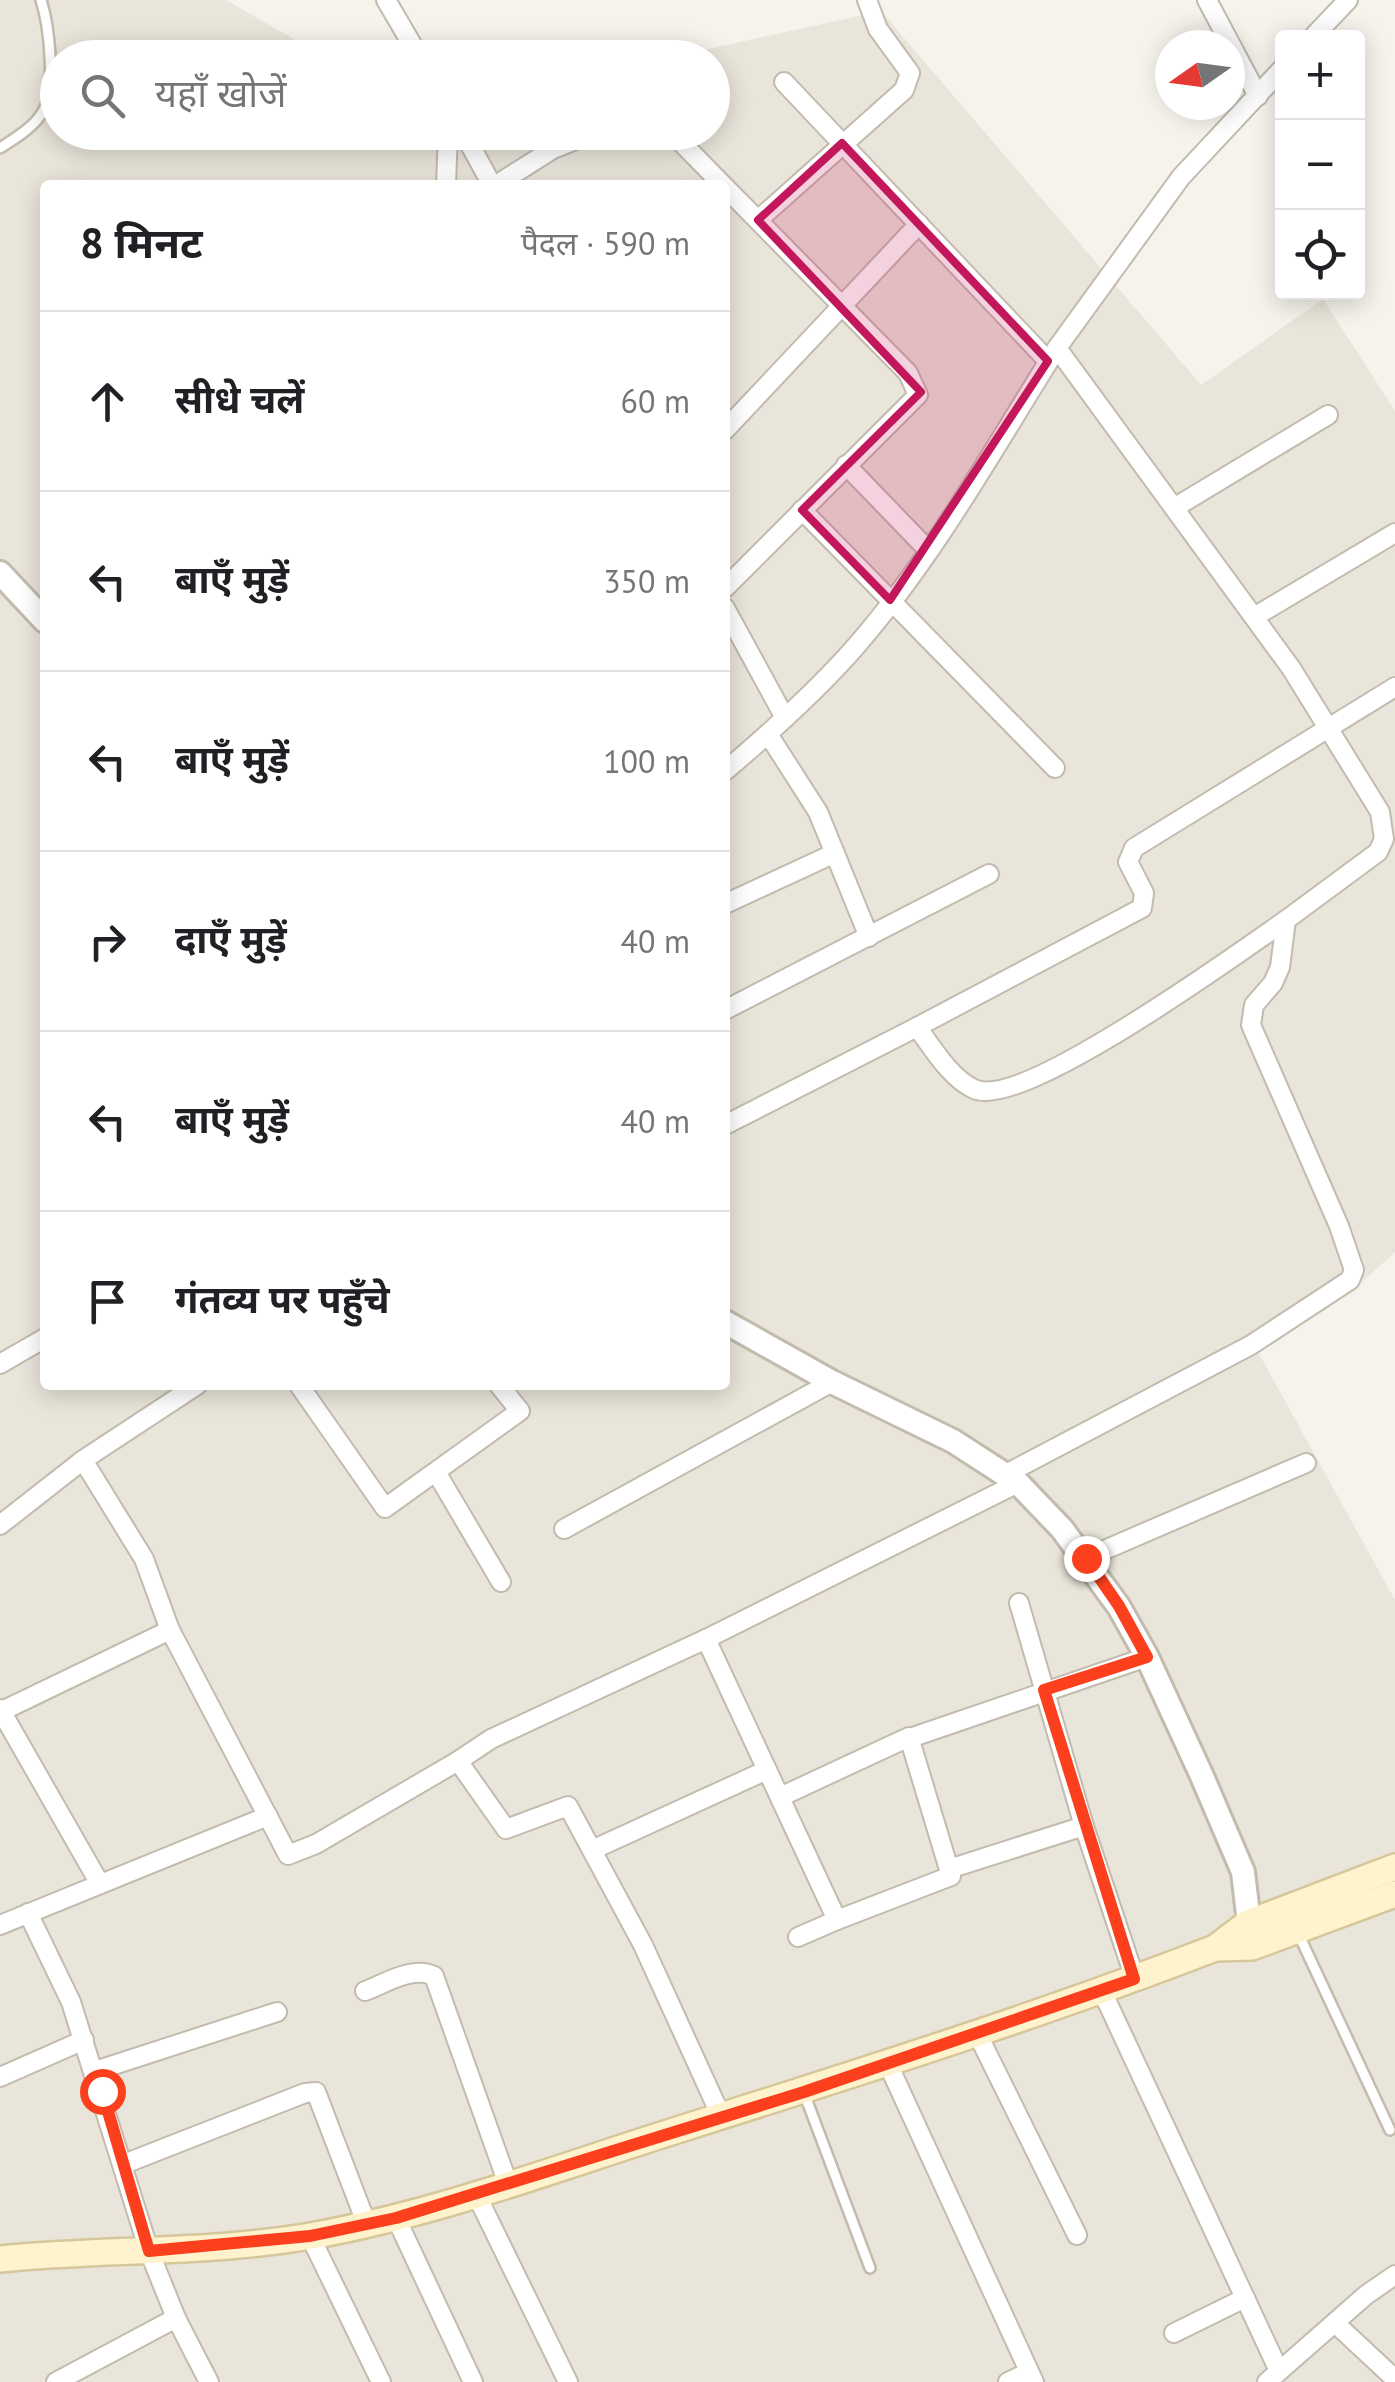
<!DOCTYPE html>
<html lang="hi">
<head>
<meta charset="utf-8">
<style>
  body { margin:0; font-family:"PT Sans","Noto Sans Devanagari",sans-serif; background:#f6f6f6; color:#202124 }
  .controls { position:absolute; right:30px; top:30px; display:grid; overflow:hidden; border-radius:10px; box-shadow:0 5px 25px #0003 }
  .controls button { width:90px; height:90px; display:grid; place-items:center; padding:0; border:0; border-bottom:2px solid #e0e0e0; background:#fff; color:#202124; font:50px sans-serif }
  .compass { position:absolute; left:1155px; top:30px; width:90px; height:90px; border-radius:50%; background:#fff; box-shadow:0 5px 25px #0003; rotate:256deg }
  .stop { position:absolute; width:30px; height:30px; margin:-22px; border:8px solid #fc3f1d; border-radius:50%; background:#fff }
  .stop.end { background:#fc3f1d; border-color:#fff; box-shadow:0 2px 10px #0008 }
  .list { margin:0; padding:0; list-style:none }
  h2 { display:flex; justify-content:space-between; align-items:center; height:130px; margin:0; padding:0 40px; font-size:42px }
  h2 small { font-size:32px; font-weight:400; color:#757577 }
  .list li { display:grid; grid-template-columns:65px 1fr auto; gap:30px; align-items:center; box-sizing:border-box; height:180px; padding:0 40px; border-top:2px solid #e0e0e0 }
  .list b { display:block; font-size:38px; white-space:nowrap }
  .list em { font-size:32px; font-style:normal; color:#757577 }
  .icon { flex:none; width:55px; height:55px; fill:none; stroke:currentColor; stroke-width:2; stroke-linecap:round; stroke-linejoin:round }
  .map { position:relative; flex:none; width:1395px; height:2382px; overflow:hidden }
  .search { position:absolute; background:#fff; box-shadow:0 5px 25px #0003; left:40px; top:40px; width:690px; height:110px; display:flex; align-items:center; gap:25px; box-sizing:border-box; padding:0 35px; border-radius:55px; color:#757577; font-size:38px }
  .panel { position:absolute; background:#fff; box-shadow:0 5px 25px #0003; left:40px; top:180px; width:690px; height:1210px; border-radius:10px }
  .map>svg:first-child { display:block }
</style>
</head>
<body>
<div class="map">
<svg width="1395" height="2382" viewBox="0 0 1395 2382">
  <rect width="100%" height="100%" fill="#f6f3ec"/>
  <path fill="#eae5da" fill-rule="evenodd" d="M0,0H226L306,46L507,57L58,58V132H712V58L672,57L881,11L1201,385L1323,299L1395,411V1252L1363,1281L1258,1352L1395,1600V2382H0ZM45,185H725V1385H45Z"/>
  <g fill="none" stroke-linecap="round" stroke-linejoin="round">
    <defs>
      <g id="service">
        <path d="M0,148C45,120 53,109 50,56C49,36 47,19 41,0"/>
        <path d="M1298,1933L1390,2130"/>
        <path d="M804,2093L870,2268"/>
      </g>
      <g id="minor">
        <path d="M386,0L420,58"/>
        <path d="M1207,0L1258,96"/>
        <path d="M1312,38L1348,0"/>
        <path d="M784,82L1048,361"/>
        <path d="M463,132L492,185"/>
        <path d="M661,132L675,136L723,185"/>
        <path d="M446,185L448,132"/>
        <path d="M496,185L553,149L596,132"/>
        <path d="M725,187L908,373L918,395L725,588"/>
        <path d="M758,220L904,90L910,73L878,29L867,0"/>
        <path d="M725,430L919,224"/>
        <path d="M846,465L928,550"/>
        <path d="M1174,508L1328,415"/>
        <path d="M802,510L1055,768"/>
        <path d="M725,608L785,718"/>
        <path d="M1254,617L1395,533"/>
        <path d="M768,734L818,812L869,937"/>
        <path d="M725,771C771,732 818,690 857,645C935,555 994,448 1057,348"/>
        <path d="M725,904L835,853"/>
        <path d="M725,1010L989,874"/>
        <path d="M917,1027L1142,908L1144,893L1128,862L1134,848L1395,687"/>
        <path d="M725,1125L917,1027C932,1047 950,1078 974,1089C1021,1111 1240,952 1286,920"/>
        <path d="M0,1364L45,1338"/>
        <path d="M299,1385L385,1508L520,1411L499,1385"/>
        <path d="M83,1460L144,1559L170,1630L288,1855L316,1844L458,1761L506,1829L568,1806L643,1945L721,2116"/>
        <path d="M436,1472L501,1582"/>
        <path d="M1006,1474L1251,1345L1350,1280L1354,1270L1339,1226L1251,1025L1254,1005L1273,983L1280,967L1286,920L1378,852L1384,839L1380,812L1291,668L1057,348L1181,177L1282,69"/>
        <path d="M0,1525L83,1460L197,1385"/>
        <path d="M564,1529L832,1382"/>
        <path d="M1086,1558L1306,1463"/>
        <path d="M1019,1603L1084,1826"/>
        <path d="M706,1639L837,1920L798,1937"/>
        <path d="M0,1709L100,1884"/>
        <path d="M0,1712L170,1630"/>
        <path d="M910,1738L1147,1657"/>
        <path d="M458,1761L491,1739L706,1639L1018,1483"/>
        <path d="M780,1797L909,1737L951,1876L837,1920"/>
        <path d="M592,1850L767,1770"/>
        <path d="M949,1869L1084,1826L1135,1979"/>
        <path d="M28,1913L71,2002L149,2251L176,2318L209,2382"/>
        <path d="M0,1925L268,1816"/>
        <path d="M365,1991C384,1984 414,1965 434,1976L508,2184"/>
        <path d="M1102,1991L1279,2371"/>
        <path d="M978,2035L1077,2235"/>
        <path d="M888,2064L1034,2382"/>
        <path d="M95,2071L277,2012"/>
        <path d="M0,2077L84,2040"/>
        <path d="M124,2164L305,2093L316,2092L367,2225"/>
        <path d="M476,2194L568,2382"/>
        <path d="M396,2218L473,2382"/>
        <path d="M310,2236L381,2382"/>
        <path d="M1335,2323L1395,2379"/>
        <path d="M1174,2333L1245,2298"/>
        <path d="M56,2382L176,2318"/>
        <path d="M1008,2382L1029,2372"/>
        <path d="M1267,2382L1366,2295L1395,2275"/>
      </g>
      <g id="tertiary">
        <path d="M0,573L45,621"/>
        <path d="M725,1322L832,1382L953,1441L1018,1483L1062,1529L1119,1607L1147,1657L1201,1774L1243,1872L1251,1940"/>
      </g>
      <g id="secondary">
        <path d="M1215,1948L1252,1947L1395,1894"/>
        <path d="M0,2259C105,2248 212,2254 316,2235C437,2213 554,2169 671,2132C854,2074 1036,2017 1215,1948L1248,1923L1395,1867"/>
      </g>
    </defs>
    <use href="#service" stroke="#c2bbae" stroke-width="14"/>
    <use href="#minor" stroke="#c2bbae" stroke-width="22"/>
    <use href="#tertiary" stroke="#c2bbae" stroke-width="28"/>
    <use href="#secondary" stroke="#d6c79b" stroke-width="30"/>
    <use href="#service" stroke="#fff" stroke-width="9"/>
    <use href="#minor" stroke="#fff" stroke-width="18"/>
    <use href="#tertiary" stroke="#fff" stroke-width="22"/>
    <use href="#secondary" stroke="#fff3cd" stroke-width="25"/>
  </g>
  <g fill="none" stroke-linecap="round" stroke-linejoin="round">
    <path stroke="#fc3f1d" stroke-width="12" d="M102,2091L149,2251L310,2236L396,2218L804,2092L1134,1979L1044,1690L1147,1657L1119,1606L1086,1558"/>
  </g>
  <path fill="#c2185b" fill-opacity="0.2" stroke="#c2185b" stroke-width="8" stroke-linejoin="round" d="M842,143L1048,361L890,600L802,510L921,392L758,220Z"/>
</svg>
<div class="controls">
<button>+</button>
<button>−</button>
<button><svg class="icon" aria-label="locate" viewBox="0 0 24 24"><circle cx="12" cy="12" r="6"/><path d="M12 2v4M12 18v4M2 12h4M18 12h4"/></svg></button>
</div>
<svg class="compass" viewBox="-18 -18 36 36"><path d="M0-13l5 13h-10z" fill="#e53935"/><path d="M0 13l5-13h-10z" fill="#757577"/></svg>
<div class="stop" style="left:102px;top:2091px"></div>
<div class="stop end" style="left:1086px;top:1558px"></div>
<div class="search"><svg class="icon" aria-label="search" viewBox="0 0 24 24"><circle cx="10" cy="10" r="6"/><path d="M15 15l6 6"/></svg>यहाँ खोजें</div>
<section class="panel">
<h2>8 मिनट<small>पैदल · 590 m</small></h2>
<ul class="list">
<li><svg class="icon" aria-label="ahead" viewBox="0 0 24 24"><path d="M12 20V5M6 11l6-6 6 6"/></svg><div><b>सीधे चलें</b></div><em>60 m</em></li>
<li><svg class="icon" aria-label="left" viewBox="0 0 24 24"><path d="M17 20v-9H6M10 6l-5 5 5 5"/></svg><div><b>बाएँ मुड़ें</b></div><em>350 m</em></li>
<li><svg class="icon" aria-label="left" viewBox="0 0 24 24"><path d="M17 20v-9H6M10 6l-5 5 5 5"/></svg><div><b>बाएँ मुड़ें</b></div><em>100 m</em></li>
<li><svg class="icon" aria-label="right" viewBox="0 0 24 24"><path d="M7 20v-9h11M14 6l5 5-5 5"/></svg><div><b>दाएँ मुड़ें</b></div><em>40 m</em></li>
<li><svg class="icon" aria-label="left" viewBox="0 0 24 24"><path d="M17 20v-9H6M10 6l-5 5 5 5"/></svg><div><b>बाएँ मुड़ें</b></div><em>40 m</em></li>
<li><svg class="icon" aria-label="arrive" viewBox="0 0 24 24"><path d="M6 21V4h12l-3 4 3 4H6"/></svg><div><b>गंतव्य पर पहुँचे</b></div></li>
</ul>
</section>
</div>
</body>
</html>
